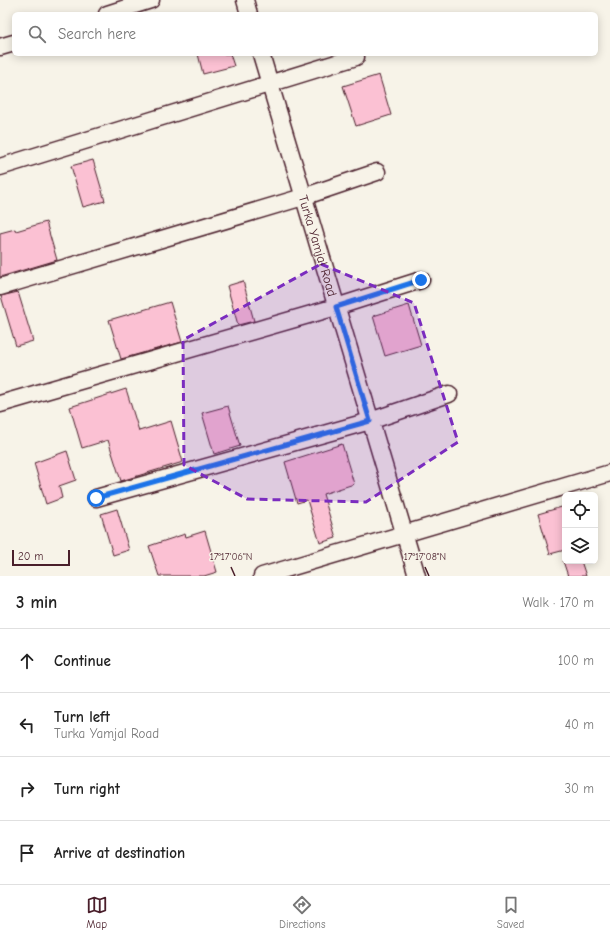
<!DOCTYPE html>
<html lang="en">
<head>
<meta charset="utf-8">
<style>
  body { margin:0; font-family:"Comic Neue",sans-serif; background:#f6f6f6; color:#222 }
  .controls { position:absolute; right:12px; bottom:12px; display:grid; overflow:hidden; border-radius:6px; box-shadow:0 2px 10px #0003 }
  .controls button { width:36px; height:36px; display:grid; place-items:center; padding:0; border:0; border-bottom:1px solid #e0e0e0; background:#fff; color:#222; font:20px sans-serif }
  .scale { position:absolute; left:12px; bottom:10px; width:58px; box-sizing:border-box; padding-left:4px; border:2px solid #4a1f2b; border-top:0; font-size:11px; line-height:14px; white-space:nowrap; color:#4a1f2b; -webkit-text-stroke:3px #f7f3e8; paint-order:stroke }
  .stop { position:absolute; width:12px; height:12px; margin:-9px; border:3px solid #1a73e8; border-radius:50%; background:#fff }
  .stop.end { background:#1a73e8; border-color:#fff; box-shadow:0 1px 4px #0008 }
  .list { margin:0; padding:0; list-style:none }
  h2 { display:flex; justify-content:space-between; align-items:center; height:52px; margin:0; padding:0 16px; font-size:17px }
  h2 small { font-size:13px; font-weight:400; color:#767676 }
  .list li { display:grid; grid-template-columns:26px 1fr auto; gap:12px; align-items:center; box-sizing:border-box; height:64px; padding:0 16px; border-top:1px solid #e0e0e0 }
  .list b { display:block; font-size:15px; white-space:nowrap }
  .list p { margin:0; font-size:13px; white-space:nowrap; color:#767676 }
  .list em { font-size:13px; font-style:normal; color:#767676 }
  .icon { flex:none; width:22px; height:22px; fill:none; stroke:currentColor; stroke-width:2; stroke-linecap:round; stroke-linejoin:round }
  .map { position:relative; flex:none; width:610px; height:576px; overflow:hidden }
  .search { position:absolute; background:#fff; box-shadow:0 2px 10px #0003; left:12px; right:12px; top:12px; height:44px; display:flex; align-items:center; gap:10px; box-sizing:border-box; padding:0 14px; border-radius:6px; color:#767676; font-size:15px }
  .sheet { height:308px; background:#fff }
  nav { display:flex; justify-content:space-around; align-items:center; box-sizing:border-box; height:56px; border-top:1px solid #e0e0e0; background:#fff; font-size:11px; color:#767676 }
  nav a { display:grid; justify-items:center; gap:2px }
  nav .on { color:#4a1f2b }
  .map>svg:first-child { display:block }
</style>
</head>
<body>
<div class="map">
<svg width="610" height="576" viewBox="0 0 610 576">
  <rect width="100%" height="100%" fill="#f7f3e8"/>
  <filter id="ink" filterUnits="userSpaceOnUse"><feTurbulence type="fractalNoise" baseFrequency=".025" numOctaves="2"/><feDisplacementMap in="SourceGraphic" scale="8" xChannelSelector="R" yChannelSelector="G"/><feConvolveMatrix kernelMatrix="1 2 1 2 8 2 1 2 1" color-interpolation-filters="sRGB"/></filter>
  <g filter="url(#ink)">
    <g fill="#fbc1d3" stroke="#4a1f2b">
      <path d="M198,54H230L234,66L203,74Z"/>
      <path d="M379,75L391,115L356,126L343,86Z"/>
      <path d="M93,160L105,201L83,207L71,166Z"/>
      <path d="M46,222L57,260L0,277V233L15,229L16,231Z"/>
      <path d="M243,281L254,321L238,325L227,286Z"/>
      <path d="M18,292L33,341L16,346L1,296Z"/>
      <path d="M170,302L182,342L121,359L109,320Z"/>
      <path d="M409,305L421,345L385,356L373,316Z"/>
      <path d="M126,389L139,431L171,421L183,462L121,481L108,440L82,448L70,407Z"/>
      <path d="M228,406L240,446L214,454L202,413Z"/>
      <path d="M342,444L354,484L323,494L336,538L320,543L307,500L297,503L285,462Z"/>
      <path d="M67,451L76,480L59,486L62,498L46,504L34,463Z"/>
      <path d="M565,506V550L550,554L538,514Z"/>
      <path d="M117,509L129,550L113,555L101,514Z"/>
      <path d="M205,531L217,572L204,576H159L149,546L185,534L186,537Z"/>
      <path d="M563,561H581L586,576H568Z"/>
    </g>
    <g fill="none" stroke-linecap="round" stroke-linejoin="round">
      <defs>
        <g id="minor">
          <path d="M245,0L249,14"/>
          <path d="M107,14L151,0"/>
          <path d="M0,47L14,43"/>
          <path id="s1" d="M261,54L417,576"/>
          <path d="M0,167L356,57"/>
          <path d="M0,287L303,197L377,172"/>
          <path d="M0,404L336,307L421,280"/>
          <path d="M96,498L370,421L449,394"/>
          <path d="M262,576L610,473"/>
        </g>
      </defs>
      <use href="#minor" stroke="#4a1f2b" stroke-width="19"/>
      <use href="#minor" stroke="#f7f3e8" stroke-width="16"/>
    </g>
  </g>
  <g fill="none" stroke-linecap="round" stroke-linejoin="round" filter="url(#ink)">
    <path stroke="#1a73e8" stroke-width="5" d="M96,498L370,421L336,307L421,280"/>
  </g>
  <path fill="#7b2cbf" fill-opacity="0.2" stroke="#7b2cbf" stroke-width="3" stroke-dasharray="8 5" stroke-linejoin="round" d="M321,264L414,303L458,442L366,502L247,499L184,465L183,340Z"/>
  <path fill="none" stroke="#4a1f2b" stroke-width="1.5" d="M231,567L235,576M425,567L429,576"/>
  <g text-anchor="middle" stroke-width="3" stroke-linejoin="round" paint-order="stroke">
    <g font-size="13" fill="#4a1f2b" stroke="#f7f3e8">
      <text dy="5" stroke="none"><textPath href="#s1" startOffset="200">Turka Yamjal Road</textPath></text>
    </g>
  </g>
  <g font-size="10" text-anchor="middle" fill="#4a1f2b" stroke="#f7f3e8" stroke-width="3" stroke-linejoin="round" paint-order="stroke">
    <text x="231" y="560">17°17'06"N</text>
    <text x="425" y="560">17°17'08"N</text>
  </g>
</svg>
<div class="controls">
<button><svg class="icon" aria-label="locate" viewBox="0 0 24 24"><circle cx="12" cy="12" r="6"/><path d="M12 2v4M12 18v4M2 12h4M18 12h4"/></svg></button>
<button><svg class="icon" aria-label="layers" viewBox="0 0 24 24"><path d="M12 4l9 5-9 5-9-5zM3 14l9 5 9-5"/></svg></button>
</div>
<div class="scale">20 m</div>
<div class="stop" style="left:96px;top:498px"></div>
<div class="stop end" style="left:421px;top:280px"></div>
<div class="search"><svg class="icon" aria-label="search" viewBox="0 0 24 24"><circle cx="10" cy="10" r="6"/><path d="M15 15l6 6"/></svg>Search here</div>
</div>
<section class="sheet">
<h2>3 min<small>Walk · 170 m</small></h2>
<ul class="list">
<li><svg class="icon" aria-label="ahead" viewBox="0 0 24 24"><path d="M12 20V5M6 11l6-6 6 6"/></svg><div><b>Continue</b></div><em>100 m</em></li>
<li><svg class="icon" aria-label="left" viewBox="0 0 24 24"><path d="M17 20v-9H6M10 6l-5 5 5 5"/></svg><div><b>Turn left</b><p>Turka Yamjal Road</p></div><em>40 m</em></li>
<li><svg class="icon" aria-label="right" viewBox="0 0 24 24"><path d="M7 20v-9h11M14 6l5 5-5 5"/></svg><div><b>Turn right</b></div><em>30 m</em></li>
<li><svg class="icon" aria-label="arrive" viewBox="0 0 24 24"><path d="M6 21V4h12l-3 4 3 4H6"/></svg><div><b>Arrive at destination</b></div></li>
</ul>
</section>
<nav>
<a class="on"><svg class="icon" aria-label="map" viewBox="0 0 24 24"><path d="M3 6l6-2 6 2 6-2v14l-6 2-6-2-6 2zM9 4v14M15 6v14"/></svg>Map</a>
<a><svg class="icon" aria-label="directions" viewBox="0 0 24 24"><path d="M12 3l9 9-9 9-9-9zM9 14v-3h6M13 9l2 2-2 2"/></svg>Directions</a>
<a><svg class="icon" aria-label="saved" viewBox="0 0 24 24"><path d="M7 4h10v16l-5-4-5 4z"/></svg>Saved</a>
</nav>
</body>
</html>
